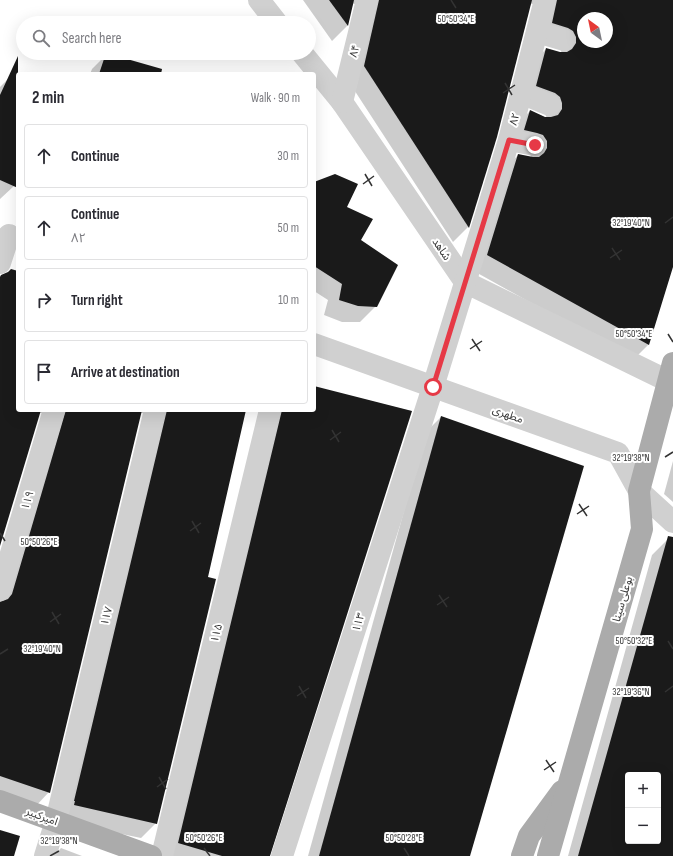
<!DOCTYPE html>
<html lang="en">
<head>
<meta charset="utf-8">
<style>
  body { margin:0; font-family:"Sofia Sans Condensed","Noto Sans Arabic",sans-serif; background:#f7f7f7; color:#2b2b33 }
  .controls { position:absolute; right:12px; bottom:12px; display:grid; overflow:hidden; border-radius:4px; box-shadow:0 4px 16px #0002 }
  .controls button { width:36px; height:36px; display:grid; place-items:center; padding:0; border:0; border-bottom:1px solid #e1e1e2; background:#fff; color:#2b2b33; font:20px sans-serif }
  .compass { position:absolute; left:577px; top:12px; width:36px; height:36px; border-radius:50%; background:#fff; box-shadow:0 4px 16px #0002; rotate:327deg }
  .stop { position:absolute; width:12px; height:12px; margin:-9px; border:3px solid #e63946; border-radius:50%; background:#fff }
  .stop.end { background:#e63946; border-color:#fff; box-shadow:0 1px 4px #0008 }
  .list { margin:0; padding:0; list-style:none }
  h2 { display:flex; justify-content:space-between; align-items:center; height:52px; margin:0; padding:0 16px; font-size:17px }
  h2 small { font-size:13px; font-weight:400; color:#7c7c81 }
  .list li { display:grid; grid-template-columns:26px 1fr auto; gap:12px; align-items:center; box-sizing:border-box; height:64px; margin:0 8px 8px; padding:0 8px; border:1px solid #e1e1e2; border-radius:4px }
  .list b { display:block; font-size:15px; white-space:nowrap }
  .list p { margin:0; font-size:13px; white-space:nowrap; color:#7c7c81 }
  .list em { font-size:13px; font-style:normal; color:#7c7c81 }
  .icon { flex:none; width:22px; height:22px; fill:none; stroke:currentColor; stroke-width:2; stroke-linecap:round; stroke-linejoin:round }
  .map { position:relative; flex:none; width:673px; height:856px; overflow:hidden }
  .search { position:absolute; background:#fff; box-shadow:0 4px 16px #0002; left:16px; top:16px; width:300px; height:44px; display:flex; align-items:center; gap:10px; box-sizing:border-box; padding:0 14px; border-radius:22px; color:#7c7c81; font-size:15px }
  .panel { position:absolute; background:#fff; box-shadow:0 4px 16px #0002; left:16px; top:72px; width:300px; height:340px; border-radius:4px }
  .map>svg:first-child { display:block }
</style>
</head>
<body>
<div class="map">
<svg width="673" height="856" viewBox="0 0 673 856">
  <rect width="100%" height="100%" fill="#fff"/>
  <g fill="#0003" fill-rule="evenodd">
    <path d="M303,0H673V264L648,345L633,360L472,270L503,171L518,155L532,158L514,127L530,111L547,118L544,112L521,101L531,64L546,49L562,53L539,7L530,3L496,136L468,227L453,242L349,82L361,7L352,3L347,26L332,41ZM583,18H607V42H583Z"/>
    <path d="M106,55L132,74H90L92,69Z"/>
    <path d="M8,79L18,83V186H14L0,199V87Z"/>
    <path d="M314,183L345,207L360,240L376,306L360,322H342L324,315L328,300L314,291Z"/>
    <path d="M18,272V410H245L207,578L156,823L141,838L59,821L149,417L143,413H140L49,792L34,808L0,797V600L42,413H39L0,543V276Z"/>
    <path d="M314,387L411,411L269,856H164L271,410H314Z"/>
    <path d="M441,417L469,856H308L426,432Z"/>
    <path d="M673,461V502L664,494Z"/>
    <path d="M667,540L673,545V856H568L652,555ZM628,775H658V841H628Z"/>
    <path d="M61,848L82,856H54Z"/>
  </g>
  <g fill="#1a1a1a" fill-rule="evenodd">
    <path d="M329,0H354L348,26Z"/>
    <path d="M379,0H532L497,137L469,228L364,66Z"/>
    <path d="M557,0H673V267L649,345L487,255L518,154L533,157H539L544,153L547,148V141L543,135L537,133L524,130L530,110L545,117H551L558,115L562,109V103L560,97L555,93L536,86L546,48L560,52H567L572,49L576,43V37L573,31L568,28L552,23ZM583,18H607V42H583Z"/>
    <path d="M106,53L162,69L161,74H99Z"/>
    <path d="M18,56V188L0,180V95Z"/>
    <path d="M335,174L358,184L347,207L373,219L361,240L398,265L377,307L358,306L339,300L342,284L314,266V182Z"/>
    <path d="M11,269L18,271V410H41L0,546V277L1,275L8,272Z"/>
    <path d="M314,386L412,411L270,856H222L178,843L282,410H314Z"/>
    <path d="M66,410H142L50,793L0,776V602L8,599L12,594Z"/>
    <path d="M167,410H246L208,577L216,579L157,824L74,805L75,801H74Z"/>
    <path d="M441,416L584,466L470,856H319Z"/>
    <path d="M668,536L673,537V856H578ZM628,775H658V841H628Z"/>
    <path d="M0,830L20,836L14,856H0Z"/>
  </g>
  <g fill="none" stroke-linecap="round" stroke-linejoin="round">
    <g stroke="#d0d0d0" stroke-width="22">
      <path d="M259,0L277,23"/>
      <path d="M537,32L564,40"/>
      <path d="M302,53L342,102L465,282L668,381"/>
      <path d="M521,93L550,105"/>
      <path d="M342,102L367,0"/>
      <path d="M509,140L535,145"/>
      <path d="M0,263L9,235"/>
      <path d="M314,344L618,453L639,491L673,522"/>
      <path d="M0,590L54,410"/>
      <path d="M45,856L56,821L155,410"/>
      <path d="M162,856L270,410"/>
      <path d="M282,856L433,387L509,140L545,0"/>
    </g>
    <g stroke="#ababab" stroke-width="22">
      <path d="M0,801L151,856"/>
      <path d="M522,856L529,836L562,791"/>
      <path d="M548,856L642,529L639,491L673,363"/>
    </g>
  </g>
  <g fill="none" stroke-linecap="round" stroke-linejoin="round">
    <path stroke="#e63946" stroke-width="5" d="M433,387L509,140L535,145"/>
  </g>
  <path fill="none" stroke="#333" stroke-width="1.5" d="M451,0L456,8M505,83L512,95M503,93L515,85M365,174L372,186M363,184L374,176M665,223L673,217M612,248L620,260M610,258L622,250M668,334L673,342M472,339L480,351M470,349L482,341M332,430L339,442M330,440L341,432M665,457L673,452M579,504L587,516M577,514L589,506M192,521L199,533M190,531L201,523M0,533L5,541M439,595L447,607M437,605L449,597M52,612L59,624M50,622L61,614M668,641L673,649M0,654L8,649M299,686L306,698M665,692L673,686M297,696L309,688M546,760L554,772M544,770L556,762M159,777L166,789M157,787L168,779M204,848L210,856M404,848L409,856M50,856L59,851"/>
  <g text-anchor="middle" stroke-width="4" stroke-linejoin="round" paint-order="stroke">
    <g font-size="11" fill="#333" stroke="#fff">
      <text transform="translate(354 51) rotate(-76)" y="4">۸۴</text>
      <text transform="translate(514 119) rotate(-76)" y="4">۸۲</text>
      <text transform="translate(442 249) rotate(56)" y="4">شاهد</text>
      <text transform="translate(508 414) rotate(20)" y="4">مطهری</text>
      <text transform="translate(27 500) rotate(-73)" y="4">۱۱۹</text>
      <text transform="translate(622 599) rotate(-74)" y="4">بوعلی سینا</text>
      <text transform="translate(106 616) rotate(-76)" y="4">۱۱۷</text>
      <text transform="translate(358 622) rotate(-72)" y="4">۱۱۳</text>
      <text transform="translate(216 633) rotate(-76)" y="4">۱۱۵</text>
      <text transform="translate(42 816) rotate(20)" y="4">امیرکبیر</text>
    </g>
  </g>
  <g font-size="10" text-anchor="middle" fill="#333" stroke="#fff" stroke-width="4" stroke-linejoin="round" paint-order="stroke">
    <text x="456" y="22">50°50'34"E</text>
    <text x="631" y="226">32°19'40"N</text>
    <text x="634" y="337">50°50'34"E</text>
    <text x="631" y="461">32°19'38"N</text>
    <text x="39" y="545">50°50'26"E</text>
    <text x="634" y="644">50°50'32"E</text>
    <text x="42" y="652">32°19'40"N</text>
    <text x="631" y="695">32°19'36"N</text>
    <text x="204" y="841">50°50'26"E</text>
    <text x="404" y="841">50°50'28"E</text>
    <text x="59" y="844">32°19'38"N</text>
  </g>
</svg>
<div class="controls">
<button>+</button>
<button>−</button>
</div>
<svg class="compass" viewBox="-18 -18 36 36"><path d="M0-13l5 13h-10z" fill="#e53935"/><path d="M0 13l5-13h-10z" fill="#7c7c81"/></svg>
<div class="stop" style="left:433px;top:387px"></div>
<div class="stop end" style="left:535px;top:145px"></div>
<div class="search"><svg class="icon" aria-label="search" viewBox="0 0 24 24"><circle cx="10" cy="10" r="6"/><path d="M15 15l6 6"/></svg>Search here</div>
<section class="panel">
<h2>2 min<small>Walk · 90 m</small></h2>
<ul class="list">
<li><svg class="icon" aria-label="ahead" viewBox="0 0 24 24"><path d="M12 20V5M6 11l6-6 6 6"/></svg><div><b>Continue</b></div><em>30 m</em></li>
<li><svg class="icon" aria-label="ahead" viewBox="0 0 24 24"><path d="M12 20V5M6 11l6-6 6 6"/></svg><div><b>Continue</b><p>۸۲</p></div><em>50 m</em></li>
<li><svg class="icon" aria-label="right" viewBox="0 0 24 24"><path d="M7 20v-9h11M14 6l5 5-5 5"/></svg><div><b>Turn right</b></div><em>10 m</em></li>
<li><svg class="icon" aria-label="arrive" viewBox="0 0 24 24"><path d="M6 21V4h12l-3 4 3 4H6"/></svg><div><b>Arrive at destination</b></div></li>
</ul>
</section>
</div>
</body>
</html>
